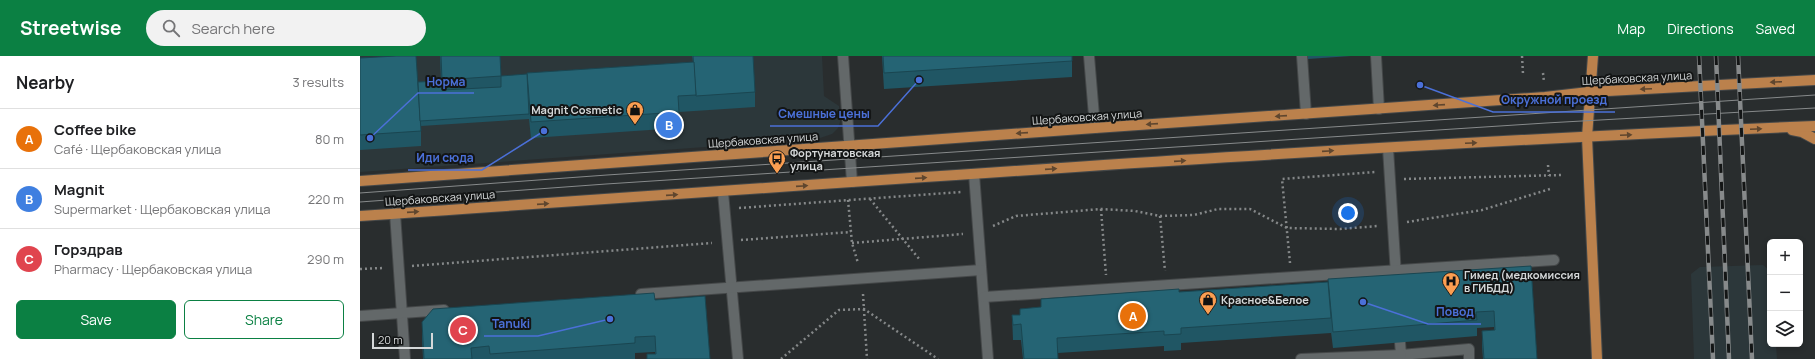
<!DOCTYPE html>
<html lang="en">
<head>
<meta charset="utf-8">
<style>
  body { margin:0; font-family:Manrope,sans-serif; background:#f2f2f2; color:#202124 }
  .controls { position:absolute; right:12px; bottom:12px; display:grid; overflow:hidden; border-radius:6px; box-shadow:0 2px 6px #0003 }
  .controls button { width:36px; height:36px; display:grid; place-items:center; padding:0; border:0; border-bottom:1px solid #e0e0e0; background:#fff; color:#202124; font:20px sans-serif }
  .scale { position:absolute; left:12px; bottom:10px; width:61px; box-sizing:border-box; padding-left:4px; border:2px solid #d5d8d9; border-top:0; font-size:11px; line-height:14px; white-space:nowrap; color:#d5d8d9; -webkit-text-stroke:3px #131515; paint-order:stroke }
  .you { position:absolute; left:988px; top:157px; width:14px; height:14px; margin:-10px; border:3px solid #fff; border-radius:50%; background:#1a73e8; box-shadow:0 0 0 6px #1a73e833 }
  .badge { display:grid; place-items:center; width:26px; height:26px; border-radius:50%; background:#0b8043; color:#fff; font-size:13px; font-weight:700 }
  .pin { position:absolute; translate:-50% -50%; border:2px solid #fff; box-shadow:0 1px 4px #0006 }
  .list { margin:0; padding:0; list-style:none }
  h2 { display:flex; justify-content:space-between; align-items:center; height:52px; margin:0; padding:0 16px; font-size:17px }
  h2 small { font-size:13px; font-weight:400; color:#757577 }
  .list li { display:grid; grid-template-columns:26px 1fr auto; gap:12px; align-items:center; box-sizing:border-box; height:60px; padding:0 16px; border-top:1px solid #e0e0e0 }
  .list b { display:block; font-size:15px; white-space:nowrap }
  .list p { margin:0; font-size:13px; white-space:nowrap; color:#757577 }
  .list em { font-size:13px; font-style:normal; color:#757577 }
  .actions { display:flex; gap:8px; padding:12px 16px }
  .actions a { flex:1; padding:9px 0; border:1px solid #0b8043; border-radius:6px; text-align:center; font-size:14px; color:#0b8043 }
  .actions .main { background:#0b8043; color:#fff }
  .icon { flex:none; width:22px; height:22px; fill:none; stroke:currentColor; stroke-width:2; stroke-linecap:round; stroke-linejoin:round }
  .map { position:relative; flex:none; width:1455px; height:303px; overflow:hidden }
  header { display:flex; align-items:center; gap:24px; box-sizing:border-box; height:56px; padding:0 20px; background:#0b8043; color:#fff }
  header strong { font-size:19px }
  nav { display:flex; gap:22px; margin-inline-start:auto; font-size:14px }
  .search { width:280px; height:36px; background:#f2f2f2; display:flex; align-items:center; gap:10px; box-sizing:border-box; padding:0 14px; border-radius:22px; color:#757577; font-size:15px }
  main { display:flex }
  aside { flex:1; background:#fff }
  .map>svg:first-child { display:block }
</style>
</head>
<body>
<header>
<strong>Streetwise</strong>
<div class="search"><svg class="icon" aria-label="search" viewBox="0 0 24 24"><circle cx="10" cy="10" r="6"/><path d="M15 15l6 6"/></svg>Search here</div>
<nav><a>Map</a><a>Directions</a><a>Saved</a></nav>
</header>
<main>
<aside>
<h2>Nearby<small>3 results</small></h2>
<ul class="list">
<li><span class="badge" style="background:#e8710a">A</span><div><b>Coffee bike</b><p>Café · Щербаковская улица</p></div><em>80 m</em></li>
<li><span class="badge" style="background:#3f7fe0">B</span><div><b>Magnit</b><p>Supermarket · Щербаковская улица</p></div><em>220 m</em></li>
<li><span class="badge" style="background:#e0444e">C</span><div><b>Горздрав</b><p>Pharmacy · Щербаковская улица</p></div><em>290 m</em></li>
</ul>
<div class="actions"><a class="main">Save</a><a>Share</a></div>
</aside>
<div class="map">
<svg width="1455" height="303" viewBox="0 0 1455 303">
  <rect width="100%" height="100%" fill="#292d2e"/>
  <g fill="#2c373a">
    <path d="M0,0H462L464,40L479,50L480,66L478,72L472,78L457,83L0,116Z"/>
    <path d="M1403,209L1410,215V288H1416L1417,303H1334L1331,218L1340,211Z"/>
  </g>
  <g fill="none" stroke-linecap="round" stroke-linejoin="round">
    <defs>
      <g id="minor">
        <path d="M483,0L492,126"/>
        <path d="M729,0L735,72"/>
        <path d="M942,0L946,58"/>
        <path d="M1016,0L1019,53"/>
        <path d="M1028,92L1036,219"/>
        <path d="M614,118L628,303"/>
        <path d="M363,136L378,303"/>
        <path d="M35,157L45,303"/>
        <path d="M281,238L621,214"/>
        <path d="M624,241L1194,204"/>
        <path d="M0,260L84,254"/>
        <path d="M1040,286L1041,299L1109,293V303"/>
        <path d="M941,303L1041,299"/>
      </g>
      <g id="major">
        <path d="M1233,0L1227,81L1237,303"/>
        <path d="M1432,74L1442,76L1455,83"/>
        <path d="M0,125L735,72L1185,41L1229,36L1455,24"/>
        <path d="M0,160C485,127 970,90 1455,70"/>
      </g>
    </defs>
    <use href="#minor" stroke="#454849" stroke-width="12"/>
    <use href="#major" stroke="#454849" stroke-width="12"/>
    <g stroke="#858889" stroke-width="2.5" stroke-dasharray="2 3" stroke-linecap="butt">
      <path d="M1162,0L1163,18"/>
      <path d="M1183,17L1184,26"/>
      <path d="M1188,109L1189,120"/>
      <path d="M1044,123L1202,119"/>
      <path d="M510,143L560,204"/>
      <path d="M488,144L492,187L498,207"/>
      <path d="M379,152L601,136"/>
      <path d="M741,153L746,219"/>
      <path d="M800,160L805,215"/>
      <path d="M1047,166L1122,154L1190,133"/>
      <path d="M633,170L656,160L741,153L775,155L800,160L834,159L858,153H890L927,172L980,173L1018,170"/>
      <path d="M381,184L491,176"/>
      <path d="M492,187L603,178"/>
      <path d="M930,207L922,123L1015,116"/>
      <path d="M52,210L352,187"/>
      <path d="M0,213L23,212"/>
      <path d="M503,238L507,303"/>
      <path d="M421,303L479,254L504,253L578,303"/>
    </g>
    <use href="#minor" stroke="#636869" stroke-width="10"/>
    <use href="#major" stroke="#bb814c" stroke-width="10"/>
    <g stroke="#878a8b" stroke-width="1">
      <path d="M0,137L247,119L1455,39"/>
      <path d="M0,146L246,128L1186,67L1455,52"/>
    </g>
    <defs>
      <g id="rail">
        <path d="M1339,0L1353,303"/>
        <path d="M1356,0L1369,303"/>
        <path d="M1378,0L1392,303"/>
      </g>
    </defs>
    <use href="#rail" stroke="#878a8b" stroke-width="4.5"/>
    <use href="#rail" stroke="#131515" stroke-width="3" stroke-dasharray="9" stroke-linecap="butt"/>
  </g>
  <g fill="#205664">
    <path d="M80,0H140L141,20L167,29V17L333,6L332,0H393L395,36V51L319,56V72L171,82L169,63L61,70V90L0,94V2L58,26L81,25Z"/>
    <path d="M522,0H712V21L524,33Z"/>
    <path d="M948,0H991L948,3Z"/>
    <path d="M1171,210L1177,303H1123L1122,290V275L1134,274V271L1117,272V280L973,292L971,276V277L821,287V294L804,295V290L698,297V303H663L661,284H653L652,259H660V253L681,251V243L819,236L968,226Z"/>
    <path d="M295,244L350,303H287V298H295V296L275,297V303H63L62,282V266Z"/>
  </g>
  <g fill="#256474" stroke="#1a4651">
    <path d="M36,0H56L61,75L0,79V2Z"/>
    <path d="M81,0H140L141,20L82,24Z"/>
    <path d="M333,0H393L395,36L336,40Z"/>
    <path d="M523,0H712V5L524,17Z"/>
    <path d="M334,6L336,39L318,40L319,56L171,66L167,17Z"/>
    <path d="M167,18L169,58L60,65L58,26L82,25V34L141,31V20Z"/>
    <path d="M1171,210L1177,303H1124L1122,275L1135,274L1134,255L1116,256L1117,264L973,276L968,223Z"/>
    <path d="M968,226L971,262L821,272V278L804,279V275L697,282L698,303H664L661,268L653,269L652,259H660V253L681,251V243L819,233V236Z"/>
    <path d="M294,237L295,244L345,240L350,303H287V298H296L295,280L275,281V287L130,298L129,290L111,292L112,303H64L62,266L73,253Z"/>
  </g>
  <defs><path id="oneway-solid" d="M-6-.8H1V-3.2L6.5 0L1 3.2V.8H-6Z"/></defs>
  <g fill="#5f462e">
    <use href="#oneway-solid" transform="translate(1416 26) rotate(177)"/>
    <use href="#oneway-solid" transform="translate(1286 33) rotate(177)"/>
    <use href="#oneway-solid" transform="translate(1079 49) rotate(176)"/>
    <use href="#oneway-solid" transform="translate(921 60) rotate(176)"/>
    <use href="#oneway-solid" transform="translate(792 68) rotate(176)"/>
    <use href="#oneway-solid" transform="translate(1396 73) rotate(-3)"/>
    <use href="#oneway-solid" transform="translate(662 77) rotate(176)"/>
    <use href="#oneway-solid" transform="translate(1266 79) rotate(-3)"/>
    <use href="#oneway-solid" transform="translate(1111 87) rotate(-3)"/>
    <use href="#oneway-solid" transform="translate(968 95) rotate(-4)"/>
    <use href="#oneway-solid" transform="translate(820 105) rotate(-4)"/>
    <use href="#oneway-solid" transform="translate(691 113) rotate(-4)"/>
    <use href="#oneway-solid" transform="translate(561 122) rotate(-4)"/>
    <use href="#oneway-solid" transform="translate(442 130) rotate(-4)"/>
    <use href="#oneway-solid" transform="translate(312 139) rotate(-4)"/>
    <use href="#oneway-solid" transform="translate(183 148) rotate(-4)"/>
    <use href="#oneway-solid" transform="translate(53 156) rotate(-4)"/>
  </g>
  <defs>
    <symbol id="shop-pin" viewBox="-11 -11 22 30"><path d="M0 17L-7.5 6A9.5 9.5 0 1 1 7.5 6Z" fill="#fb9e51" stroke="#131515"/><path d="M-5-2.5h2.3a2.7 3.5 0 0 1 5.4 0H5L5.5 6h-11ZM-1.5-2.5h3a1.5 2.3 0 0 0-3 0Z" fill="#111"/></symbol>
    <symbol id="bus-pin" viewBox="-11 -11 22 30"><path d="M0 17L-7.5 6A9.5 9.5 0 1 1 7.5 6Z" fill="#fb9e51" stroke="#131515"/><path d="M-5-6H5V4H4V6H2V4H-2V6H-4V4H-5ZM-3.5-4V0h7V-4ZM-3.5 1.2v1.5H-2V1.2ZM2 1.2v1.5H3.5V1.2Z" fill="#111"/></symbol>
    <symbol id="hospital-pin" viewBox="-11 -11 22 30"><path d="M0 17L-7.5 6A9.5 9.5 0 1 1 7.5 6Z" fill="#fb9e51" stroke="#131515"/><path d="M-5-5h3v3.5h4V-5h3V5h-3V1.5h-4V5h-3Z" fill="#111"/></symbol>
  </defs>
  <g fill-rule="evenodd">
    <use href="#shop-pin" x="265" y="44" width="20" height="27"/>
    <use href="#bus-pin" x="407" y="93" width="20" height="27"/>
    <use href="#hospital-pin" x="1081" y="215" width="20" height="27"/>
    <use href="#shop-pin" x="838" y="234" width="20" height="27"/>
  </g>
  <g text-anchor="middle" stroke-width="4" stroke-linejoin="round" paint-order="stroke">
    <g font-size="11" fill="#d5d8d9" stroke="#131515">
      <text transform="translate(1277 22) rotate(-3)" y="4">Щербаковская улица</text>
      <text transform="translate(727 61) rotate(-4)" y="4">Щербаковская улица</text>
      <text transform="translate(403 84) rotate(-4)" y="4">Щербаковская улица</text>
      <text transform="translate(80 142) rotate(-4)" y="4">Щербаковская улица</text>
    </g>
    <g font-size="11" font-weight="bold" fill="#d5d8d9" stroke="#131515" text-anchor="start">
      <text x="262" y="58" text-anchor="end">Magnit Cosmetic</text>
      <text x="430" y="101">Фортунатовская<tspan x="430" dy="13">улица</tspan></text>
      <text x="1104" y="223">Гимед (медкомиссия<tspan x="1104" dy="13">в ГИБДД)</tspan></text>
      <text x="861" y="248">Красное&amp;Белое</text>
    </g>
  </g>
  <path fill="none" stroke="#4b70d8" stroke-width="1.5" d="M10 82L58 37H114M1060 29L1133 56H1255M559 24L518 70H410M184 75L122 114H48M1003 246L1068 268H1121M250 263L178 280H124"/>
  <g fill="#4b70d8" stroke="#131515" stroke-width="1.5">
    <circle cx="10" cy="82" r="4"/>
    <circle cx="1060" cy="29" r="4"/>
    <circle cx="559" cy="24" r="4"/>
    <circle cx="184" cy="75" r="4"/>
    <circle cx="1003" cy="246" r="4"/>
    <circle cx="250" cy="263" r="4"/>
  </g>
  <g font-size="12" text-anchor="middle" font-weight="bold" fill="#4b70d8" stroke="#131515" stroke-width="4" stroke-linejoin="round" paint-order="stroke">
    <text x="86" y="30">Норма</text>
    <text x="1194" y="48">Окружной проезд</text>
    <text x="464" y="62">Смешные цены</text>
    <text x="85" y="106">Иди сюда</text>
    <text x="1095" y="260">Повод</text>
    <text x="151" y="272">Tanuki</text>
  </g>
</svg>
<div class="controls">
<button>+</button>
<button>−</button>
<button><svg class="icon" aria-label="layers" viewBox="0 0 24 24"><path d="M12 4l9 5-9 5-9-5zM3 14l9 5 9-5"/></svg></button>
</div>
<div class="scale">20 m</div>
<div class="you"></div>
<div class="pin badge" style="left:773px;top:260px;background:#e8710a">A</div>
<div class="pin badge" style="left:309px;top:69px;background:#3f7fe0">B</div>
<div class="pin badge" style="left:103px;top:274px;background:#e0444e">C</div>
</div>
</main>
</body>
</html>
